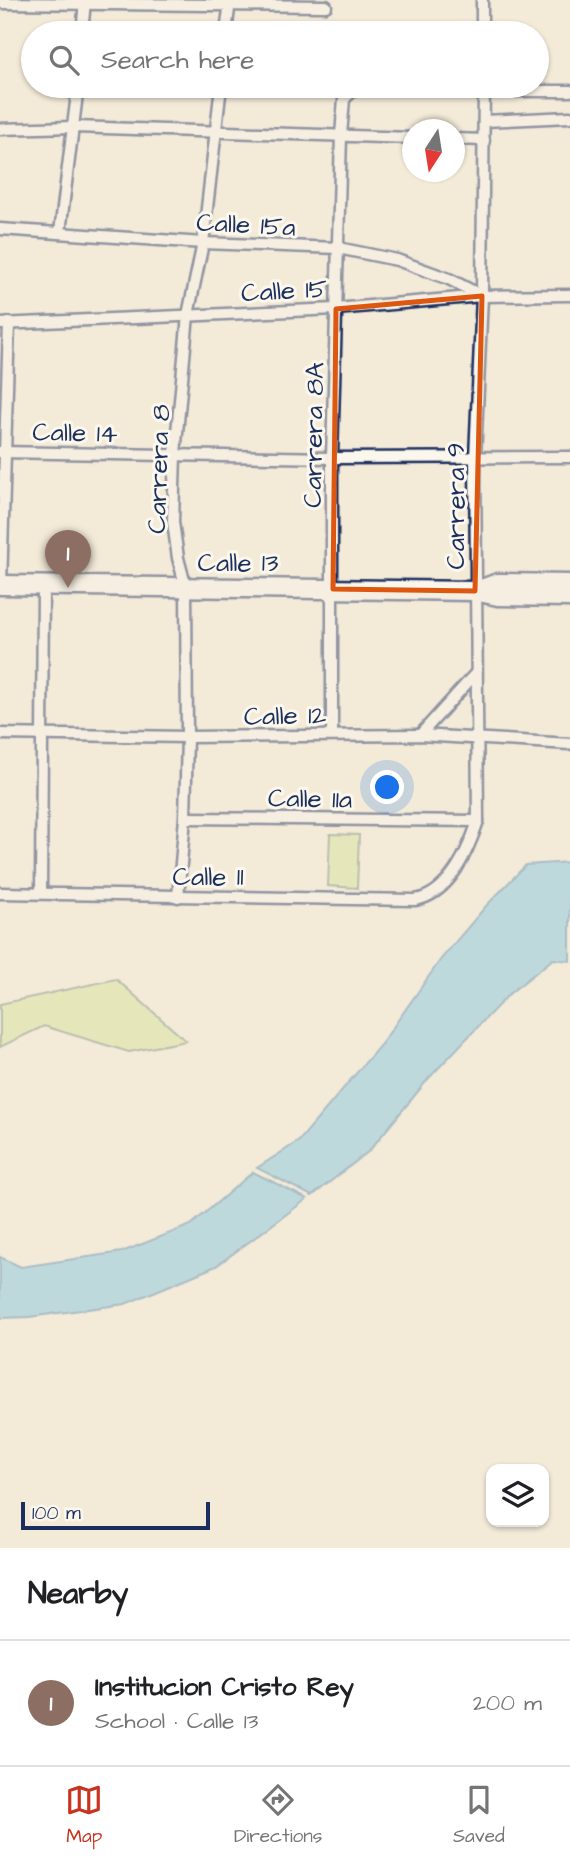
<!DOCTYPE html>
<html lang="en">
<head>
<meta charset="utf-8">
<style>
  body { margin:0; font-family:"Architects Daughter",sans-serif; background:#f2f2f2; color:#202124 }
  .controls { position:absolute; right:21px; bottom:21px; display:grid; overflow:hidden; border-radius:14px; box-shadow:0 2px 5px #0004 }
  .controls button { width:63px; height:63px; display:grid; place-items:center; padding:0; border:0; border-bottom:2px solid #e0e0e0; background:#fff; color:#202124; font:35px sans-serif }
  .compass { position:absolute; left:402px; top:119px; width:63px; height:63px; border-radius:50%; background:#fff; box-shadow:0 2px 5px #0004; rotate:192deg }
  .scale { position:absolute; left:21px; bottom:18px; width:189px; box-sizing:border-box; padding-left:7px; border:4px solid #1b2f5e; border-top:0; font-size:19px; line-height:24px; white-space:nowrap; color:#1b2f5e; -webkit-text-stroke:5px #fbf7ec; paint-order:stroke }
  .you { position:absolute; left:388px; top:788px; width:24px; height:24px; margin:-18px; border:5px solid #fff; border-radius:50%; background:#1a73e8; box-shadow:0 0 0 10px #1a73e833 }
  .badge { display:grid; place-items:center; width:46px; height:46px; border-radius:50%; background:#c8321e; color:#fff; font-size:23px; font-weight:700 }
  .pin { position:absolute; translate:-50% -58px; filter:drop-shadow(0 2px 4px #0008) }
  .pin::after { content:''; position:absolute; top:37px; width:24px; height:21px; background:inherit; clip-path:polygon(0 0,100% 0,50% 100%) }
  .list { margin:0; padding:0; list-style:none }
  h2 { display:flex; justify-content:space-between; align-items:center; height:91px; margin:0; padding:0 28px; font-size:30px }
  h2 small { font-size:23px; font-weight:400; color:#757577 }
  .list li { display:grid; grid-template-columns:46px 1fr auto; gap:21px; align-items:center; box-sizing:border-box; height:126px; padding:0 28px; border-top:2px solid #e0e0e0 }
  .list b { display:block; font-size:26px; white-space:nowrap }
  .list p { margin:0; font-size:23px; white-space:nowrap; color:#757577 }
  .list em { font-size:23px; font-style:normal; color:#757577 }
  .icon { flex:none; width:38px; height:38px; fill:none; stroke:currentColor; stroke-width:2; stroke-linecap:round; stroke-linejoin:round }
  .map { position:relative; flex:none; width:570px; height:1548px; overflow:hidden }
  .search { position:absolute; background:#fff; box-shadow:0 2px 5px #0004; left:21px; right:21px; top:21px; height:77px; display:flex; align-items:center; gap:18px; box-sizing:border-box; padding:0 24px; border-radius:38px; color:#757577; font-size:26px }
  .sheet { height:217px; background:#fff }
  nav { display:flex; justify-content:space-around; align-items:center; box-sizing:border-box; height:98px; border-top:2px solid #e0e0e0; background:#fff; font-size:19px; color:#757577 }
  nav a { display:grid; justify-items:center; gap:4px }
  nav .on { color:#c8321e }
  .map>svg:first-child { display:block }
</style>
</head>
<body>
<div class="map">
<svg width="570" height="1548" viewBox="0 0 570 1548">
  <rect width="100%" height="100%" fill="#f3ead8"/>
  <filter id="ink" filterUnits="userSpaceOnUse"><feTurbulence type="fractalNoise" baseFrequency=".0143" numOctaves="2"/><feDisplacementMap in="SourceGraphic" scale="14" xChannelSelector="R" yChannelSelector="G"/><feConvolveMatrix kernelMatrix="1 2 1 2 8 2 1 2 1" color-interpolation-filters="sRGB"/></filter>
  <g filter="url(#ink)">
    <g fill="#d6e497" stroke="#788a7a" stroke-width="2">
      <path d="M330,834L359,835L357,888L328,886Z"/>
      <path d="M116,979L186,1041L129,1052L44,1026L0,1047V1004Z"/>
    </g>
    <g fill="#7fc5e0" stroke="#5789ac" stroke-width="2">
      <path d="M570,862V961L553,959L510,993L429,1078L369,1151L312,1196L257,1168L299,1141L382,1043L441,959L486,906L526,865Z"/>
      <path d="M253,1172L307,1199L216,1266L125,1304L29,1317L0,1318V1257L21,1267L122,1252L191,1225Z"/>
    </g>
    <g fill="none" stroke-linecap="round" stroke-linejoin="round">
      <defs>
        <g id="minor">
          <path d="M482,0V33"/>
          <path d="M0,3L326,6"/>
          <path d="M82,33L85,1"/>
          <path d="M226,33L230,1"/>
          <path d="M484,91H570"/>
          <path d="M484,121L570,117"/>
          <path d="M0,129L74,127L412,138"/>
          <path d="M454,139L484,140"/>
          <path d="M0,229L203,243L338,248L397,260L449,279L480,295"/>
          <path d="M60,232L78,86"/>
          <path d="M0,324L336,309L482,296L570,295"/>
          <path d="M0,452L332,458L570,457"/>
          <path d="M1,585L9,323"/>
          <path d="M0,734L187,737L420,735L570,744"/>
          <path d="M332,735V458L341,135L344,99L358,86"/>
          <path d="M420,735L476,673"/>
          <path d="M185,818L478,821"/>
          <path d="M0,893L415,900C450,894 468,851 478,821L475,457L482,296L484,86"/>
          <path d="M41,893L43,586"/>
          <path d="M178,897L185,818L187,737L186,588L178,558L173,522L175,454L188,315L203,243L221,86"/>
        </g>
        <g id="trunk">
          <path d="M0,585L475,591L498,596L570,597"/>
          <path d="M477,591L498,583L570,584"/>
        </g>
      </defs>
      <use href="#minor" stroke="#1b2f5e" stroke-width="15"/>
      <use href="#trunk" stroke="#1b2f5e" stroke-width="23"/>
      <use href="#minor" stroke="#fbf7ec" stroke-width="10"/>
      <use href="#trunk" stroke="#fbf7ec" stroke-width="18"/>
    </g>
  </g>
  <path d="M0 0H570V1548H0ZM482,296L475,591L333,589L336,309Z" fill="#f3ead8" fill-opacity=".55" fill-rule="evenodd"/>
  <path fill="none" stroke="#de5710" stroke-width="5" stroke-linejoin="round" d="M482,296L475,591L333,589L336,309Z"/>
  <g text-anchor="middle" stroke-width="6" stroke-linejoin="round" paint-order="stroke">
    <g font-size="26" fill="#1b2f5e" stroke="#fbf7ec">
      <text transform="translate(246 224) rotate(3)" y="9">Calle 15a</text>
      <text transform="translate(284 290) rotate(-3)" y="9">Calle 15</text>
      <text transform="translate(75 432) rotate(1)" y="9">Calle 14</text>
      <text transform="translate(313 435) rotate(-89)" y="9">Carrera 8A</text>
      <text transform="translate(158 469) rotate(-88)" y="9">Carrera 8</text>
      <text transform="translate(455 506) rotate(-90)" y="9">Carrera 9</text>
      <text x="238" y="571">Calle 13</text>
      <text transform="translate(285 715) rotate(-1)" y="9">Calle 12</text>
      <text transform="translate(310 798) rotate(1)" y="9">Calle 11a</text>
      <text x="208" y="885">Calle 11</text>
    </g>
  </g>
</svg>
<div class="controls">
<button><svg class="icon" aria-label="layers" viewBox="0 0 24 24"><path d="M12 4l9 5-9 5-9-5zM3 14l9 5 9-5"/></svg></button>
</div>
<svg class="compass" viewBox="-18 -18 36 36"><path d="M0-13l5 13h-10z" fill="#e53935"/><path d="M0 13l5-13h-10z" fill="#757577"/></svg>
<div class="scale">100 m</div>
<div class="you"></div>
<div class="pin badge" style="left:68px;top:588px;background:#8d6e63">1</div>
<div class="search"><svg class="icon" aria-label="search" viewBox="0 0 24 24"><circle cx="10" cy="10" r="6"/><path d="M15 15l6 6"/></svg>Search here</div>
</div>
<section class="sheet">
<h2>Nearby<small></small></h2>
<ul class="list">
<li><span class="badge" style="background:#8d6e63">1</span><div><b>Institucion Cristo Rey</b><p>School · Calle 13</p></div><em>200 m</em></li>
</ul>
</section>
<nav>
<a class="on"><svg class="icon" aria-label="map" viewBox="0 0 24 24"><path d="M3 6l6-2 6 2 6-2v14l-6 2-6-2-6 2zM9 4v14M15 6v14"/></svg>Map</a>
<a><svg class="icon" aria-label="directions" viewBox="0 0 24 24"><path d="M12 3l9 9-9 9-9-9zM9 14v-3h6M13 9l2 2-2 2"/></svg>Directions</a>
<a><svg class="icon" aria-label="saved" viewBox="0 0 24 24"><path d="M7 4h10v16l-5-4-5 4z"/></svg>Saved</a>
</nav>
</body>
</html>
